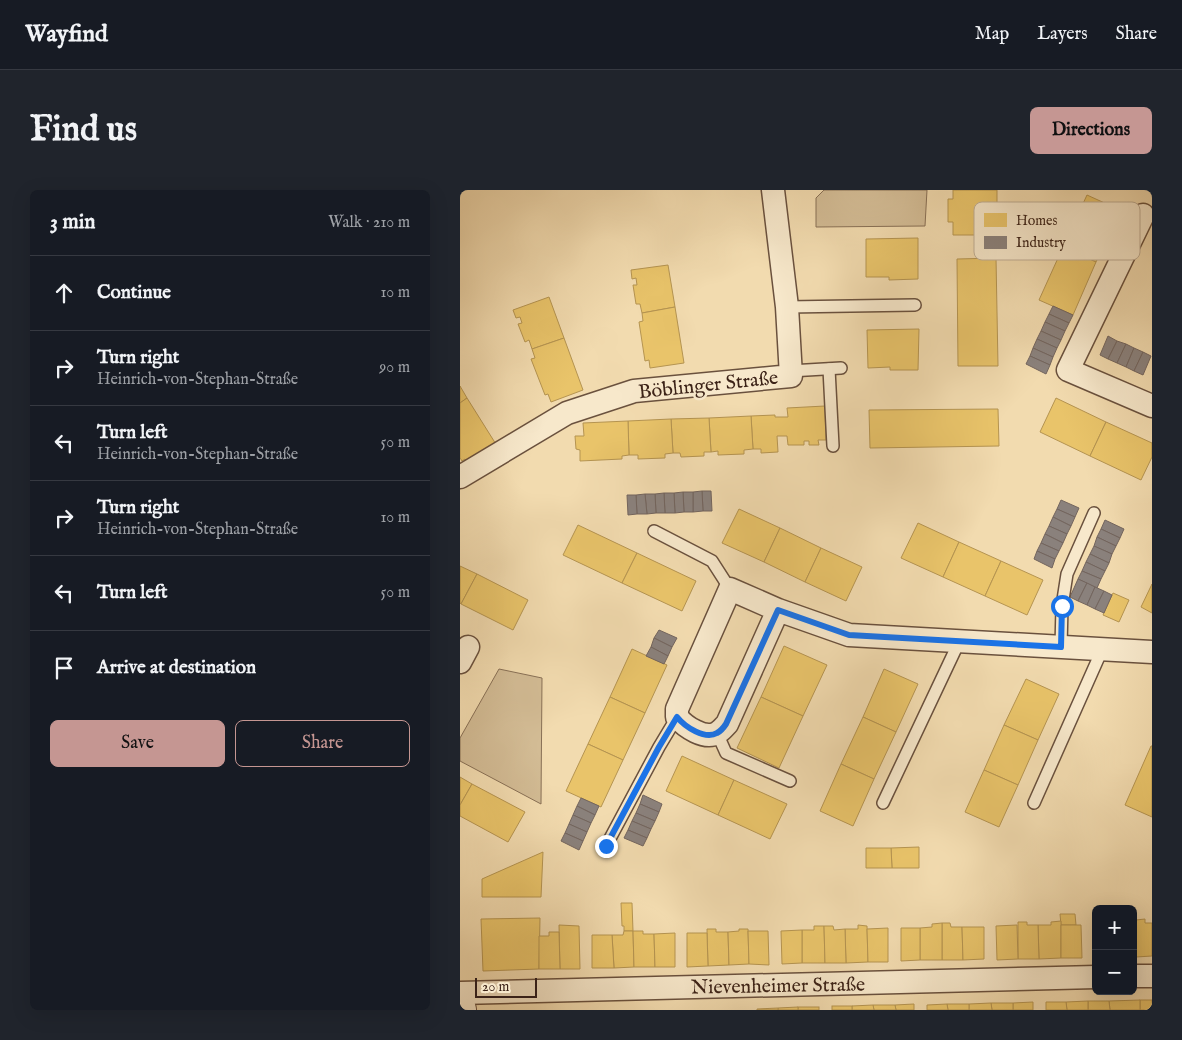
<!DOCTYPE html>
<html lang="en">
<head>
<meta charset="utf-8">
<style>
  body { margin:0; font-family:"IM FELL English",serif; background:#20242c; color:#f1f3f6 }
  .controls { position:absolute; right:15px; bottom:15px; display:grid; overflow:hidden; border-radius:8px; box-shadow:0 5px 20px #0002 }
  .controls button { width:45px; height:45px; display:grid; place-items:center; padding:0; border:0; border-bottom:1px solid #363941; background:#171b24; color:#f1f3f6; font:25px sans-serif }
  .scale { position:absolute; left:15px; bottom:12px; width:62px; box-sizing:border-box; padding-left:5px; border:2px solid #3c2318; border-top:0; font-size:14px; line-height:18px; white-space:nowrap; color:#3c2318; -webkit-text-stroke:4px #f7e8cb; paint-order:stroke }
  .stop { position:absolute; width:15px; height:15px; margin:-11px; border:4px solid #1a73e8; border-radius:50%; background:#fff }
  .stop.end { background:#1a73e8; border-color:#fff; box-shadow:0 1px 5px #0008 }
  .list { margin:0; padding:0; list-style:none }
  h2 { display:flex; justify-content:space-between; align-items:center; height:65px; margin:0; padding:0 20px; font-size:21px }
  h2 small { font-size:16px; font-weight:400; color:#9ea1a6 }
  .list li { display:grid; grid-template-columns:32px 1fr auto; gap:15px; align-items:center; box-sizing:border-box; height:75px; padding:0 20px; border-top:1px solid #363941 }
  .list b { display:block; font-size:19px; white-space:nowrap }
  .list p { margin:0; font-size:16px; white-space:nowrap; color:#9ea1a6 }
  .list em { font-size:16px; font-style:normal; color:#9ea1a6 }
  .actions { display:flex; gap:10px; padding:15px 20px }
  .actions a { flex:1; padding:11px 0; border:1px solid #c59692; border-radius:8px; text-align:center; font-size:18px; color:#c59692 }
  .actions .main { background:#c59692; color:#111 }
  .icon { flex:none; width:28px; height:28px; fill:none; stroke:currentColor; stroke-width:2; stroke-linecap:round; stroke-linejoin:round }
  .map { position:relative; flex:none; width:692px; height:820px; overflow:hidden; border-radius:8px }
  header { display:flex; align-items:center; gap:30px; box-sizing:border-box; height:70px; padding:0 25px; background:#171b24; border-bottom:1px solid #363941 }
  header strong { font-size:24px }
  nav { display:flex; gap:28px; margin-inline-start:auto; font-size:18px }
  .intro { display:flex; align-items:center; justify-content:space-between; box-sizing:border-box; height:120px; padding:0 30px }
  h1 { margin:0; font-size:35px }
  .button { padding:12px 22px; border-radius:8px; background:#c59692; color:#111; font-size:18px; font-weight:700 }
  main { display:flex; gap:30px; padding:0 30px }
  aside { flex:1; background:#171b24; border-radius:8px; box-shadow:0 5px 20px #0002 }
  .map>svg:first-child { display:block }
</style>
</head>
<body>
<header>
<strong>Wayfind</strong>
<nav><a>Map</a><a>Layers</a><a>Share</a></nav>
</header>
<div class="intro"><h1>Find us</h1><a class="button">Directions</a></div>
<main>
<aside>
<h2>3 min<small>Walk · 210 m</small></h2>
<ul class="list">
<li><svg class="icon" aria-label="ahead" viewBox="0 0 24 24"><path d="M12 20V5M6 11l6-6 6 6"/></svg><div><b>Continue</b></div><em>10 m</em></li>
<li><svg class="icon" aria-label="right" viewBox="0 0 24 24"><path d="M7 20v-9h11M14 6l5 5-5 5"/></svg><div><b>Turn right</b><p>Heinrich-von-Stephan-Straße</p></div><em>90 m</em></li>
<li><svg class="icon" aria-label="left" viewBox="0 0 24 24"><path d="M17 20v-9H6M10 6l-5 5 5 5"/></svg><div><b>Turn left</b><p>Heinrich-von-Stephan-Straße</p></div><em>50 m</em></li>
<li><svg class="icon" aria-label="right" viewBox="0 0 24 24"><path d="M7 20v-9h11M14 6l5 5-5 5"/></svg><div><b>Turn right</b><p>Heinrich-von-Stephan-Straße</p></div><em>10 m</em></li>
<li><svg class="icon" aria-label="left" viewBox="0 0 24 24"><path d="M17 20v-9H6M10 6l-5 5 5 5"/></svg><div><b>Turn left</b></div><em>50 m</em></li>
<li><svg class="icon" aria-label="arrive" viewBox="0 0 24 24"><path d="M6 21V4h12l-3 4 3 4H6"/></svg><div><b>Arrive at destination</b></div></li>
</ul>
<div class="actions"><a class="main">Save</a><a>Share</a></div>
</aside>
<div class="map">
<svg width="692" height="820" viewBox="0 0 692 820">
  <rect width="100%" height="100%" fill="#f2dbaf"/>
  <filter id="stains"><feTurbulence type="fractalNoise" baseFrequency=".004" numOctaves="4"/><feColorMatrix values="0 0 0 0 .2 0 0 0 0 .09 0 0 0 0 .02 0 0 0 .5 -.17"/></filter>
  <radialGradient id="worn" r=".72"><stop offset=".6" stop-color="#630" stop-opacity="0"/><stop offset="1" stop-color="#630" stop-opacity=".3"/></radialGradient>
  <g fill="#d3bc95" stroke="#887056">
    <path d="M364,0H467L465,36L356,37V8Z"/>
    <path d="M39,479L82,488L81,614L0,571V548Z"/>
  </g>
  <g fill="#e9c46a" stroke="#b59451">
    <path d="M493,0H537V14H530V25H537V45H493V32H488V9H493Z"/>
    <path d="M627,5L660,20L636,72L603,57Z"/>
    <path d="M458,48V89L429,90V87H406V49Z"/>
    <path d="M603,57L636,72L613,125L579,110Z"/>
    <path d="M536,68L538,176H498L497,69Z"/>
    <path d="M208,75L215,117L182,123L180,114H176L173,95H177L176,88L172,89L171,80Z"/>
    <path d="M89,107L104,148L72,159L69,150L65,152L58,134L62,133L60,127L56,128L53,120Z"/>
    <path d="M215,117L224,173L190,178L189,170L185,171L179,132L183,131L182,123Z"/>
    <path d="M459,139L458,180H430V177L408,178L407,140Z"/>
    <path d="M104,148L123,200L91,212L88,204L85,205L71,169L75,168L72,159Z"/>
    <path d="M0,196L7,208L0,213Z"/>
    <path d="M7,208L39,259L10,276L5,269L2,271L0,268V213Z"/>
    <path d="M596,208L646,232L630,266L580,242Z"/>
    <path d="M365,216L366,250H358L359,255H349V251H344V255H328L327,246H317L318,262L301,263V259H293L291,226L315,225V227H328L327,218Z"/>
    <path d="M538,219L539,256L410,258L409,220Z"/>
    <path d="M291,226L293,259L284,260V264L258,265V261L251,262L249,228Z"/>
    <path d="M249,228L251,262H244V266L221,267L220,263H213L211,229Z"/>
    <path d="M211,229L213,263L205,264V268L178,269V265H169L168,231Z"/>
    <path d="M168,231L169,265L162,266V269L120,271V260L116,259L115,246H124L123,233Z"/>
    <path d="M646,232L692,253V267L681,290L630,266Z"/>
    <path d="M279,319L320,338L304,372L262,353Z"/>
    <path d="M458,333L499,352L483,387L441,368Z"/>
    <path d="M118,335L177,363L162,393L103,365Z"/>
    <path d="M320,338L361,358L345,392L304,372Z"/>
    <path d="M499,352L541,371L525,406L483,387Z"/>
    <path d="M361,358L402,377L386,411L345,392Z"/>
    <path d="M177,363L236,391L222,421L162,393Z"/>
    <path d="M541,371L583,390L567,425L525,406Z"/>
    <path d="M0,376L17,384L1,414L0,413Z"/>
    <path d="M17,384L68,410L53,440L1,414Z"/>
    <path d="M692,394V423L681,417Z"/>
    <path d="M653,403L669,410L659,432L643,425Z"/>
    <path d="M324,456L367,475L343,526L301,507Z"/>
    <path d="M172,459L207,475L185,523L150,507Z"/>
    <path d="M424,479L458,494L436,542L403,527Z"/>
    <path d="M566,489L599,504L578,550L544,535Z"/>
    <path d="M150,507L185,523L163,570L128,554Z"/>
    <path d="M301,507L343,526L319,578L277,558Z"/>
    <path d="M403,527L436,542L414,589L381,574Z"/>
    <path d="M544,535L578,550L558,595L524,580Z"/>
    <path d="M128,554L163,570L141,617L106,601Z"/>
    <path d="M691,556H692V627L665,615Z"/>
    <path d="M222,566L274,590L258,625L206,601Z"/>
    <path d="M381,574L414,589L393,636L360,621Z"/>
    <path d="M524,580L558,595L539,637L505,622Z"/>
    <path d="M0,587L12,594L0,615Z"/>
    <path d="M274,590L327,614L310,649L258,625Z"/>
    <path d="M12,594L65,622L48,652L0,626V615Z"/>
    <path d="M459,657V678H432L431,658Z"/>
    <path d="M406,658H431L432,678H406Z"/>
    <path d="M83,662L81,707H22V689Z"/>
    <path d="M161,713H172L173,741H164V736H162Z"/>
    <path d="M600,724H615L616,735H601Z"/>
    <path d="M80,728L79,779L23,781L21,729Z"/>
    <path d="M685,729V733H692V766L676,767V730Z"/>
    <rect x="673" y="730" width="3" height="37"/>
    <path d="M601,731V768L579,769L578,735H591V732Z"/>
    <path d="M558,732H567V735H578L579,769H558Z"/>
    <path d="M482,733H490L491,737H502L503,770H482Z"/>
    <path d="M482,733V770H460V738L472,737V734Z"/>
    <path d="M634,734H636V767H635Z"/>
    <path d="M99,735L119,736L120,779H100Z"/>
    <path d="M398,735L407,736L408,772L386,773L385,739H398Z"/>
    <path d="M557,735L558,769L537,770L536,736Z"/>
    <path d="M601,735H621L622,768H601Z"/>
    <path d="M354,736H364L365,773H342V740H354Z"/>
    <path d="M364,736H373L374,740L385,739L386,773H365Z"/>
    <path d="M502,737H524V769L503,770Z"/>
    <path d="M428,738V772H408L407,739Z"/>
    <path d="M441,738H460V770L441,771Z"/>
    <path d="M247,739H256V742H268L269,775L248,776Z"/>
    <path d="M279,739H288L289,774L269,775L268,742L279,741Z"/>
    <path d="M342,740V773L322,774L321,741Z"/>
    <path d="M164,741H173L174,777L154,778L152,745H163Z"/>
    <path d="M173,741H183V744H194L195,777H174Z"/>
    <path d="M288,741H308L309,775L289,774Z"/>
    <path d="M89,742H99L100,779H79V746H89Z"/>
    <path d="M215,743V777H195L194,744Z"/>
    <path d="M227,743H247L248,776L227,777Z"/>
    <path d="M132,745H152L154,778H132Z"/>
    <rect x="680" y="810" width="12" height="10"/>
    <path d="M680,810V820H650L649,811Z"/>
    <path d="M628,811H649L650,820H628Z"/>
    <path d="M628,811V820H607L606,812Z"/>
    <path d="M573,812V820H553V813Z"/>
    <path d="M586,812H606L607,820H586Z"/>
    <path d="M531,813H553V820H532Z"/>
    <path d="M531,813L532,820H509V814Z"/>
    <path d="M454,814V820H436L435,815Z"/>
    <path d="M487,814H509V820H488Z"/>
    <path d="M487,814L488,820H467V815Z"/>
    <path d="M413,815H435L436,820H414Z"/>
    <path d="M413,815L414,820H392V816Z"/>
    <rect x="372" y="816" width="20" height="4"/>
    <rect x="338" y="817" width="21" height="3"/>
    <path d="M338,817V820H318V818Z"/>
    <path d="M318,818V820H297V819Z"/>
  </g>
  <g fill="#8a817c" stroke="#73655e">
    <path d="M593,116L613,125L609,133L589,124Z"/>
    <path d="M589,124L609,133L605,141L585,132Z"/>
    <path d="M585,132L605,141L601,150L581,141Z"/>
    <path d="M581,141L601,150L597,158L577,149Z"/>
    <path d="M648,146L657,151L648,169L640,165Z"/>
    <path d="M577,149L597,158L593,167L573,158Z"/>
    <path d="M657,151L666,154L657,173L648,169Z"/>
    <path d="M666,154L674,158L666,177L657,173Z"/>
    <path d="M573,158L593,167L590,175L570,166Z"/>
    <path d="M674,158L683,162L674,181L666,177Z"/>
    <path d="M683,162L691,166L683,185L674,181Z"/>
    <path d="M570,166L590,175L586,184L566,174Z"/>
    <path d="M242,301H251L252,321H243Z"/>
    <path d="M242,301L243,321L233,322V302Z"/>
    <path d="M223,302H233V322H224Z"/>
    <path d="M223,302L224,322L215,323L214,303Z"/>
    <path d="M204,303H214L215,323H205Z"/>
    <path d="M204,303L205,323H196L195,304Z"/>
    <path d="M185,304H195L196,323L187,324Z"/>
    <path d="M185,304L187,324H177L176,305Z"/>
    <path d="M167,305H176L177,324L168,325Z"/>
    <path d="M601,310L619,318L615,327L597,319Z"/>
    <path d="M597,319L615,327L611,336L593,327Z"/>
    <path d="M593,327L611,336L607,344L589,336Z"/>
    <path d="M645,330L664,339L660,348L641,339Z"/>
    <path d="M589,336L607,344L603,353L585,344Z"/>
    <path d="M641,339L660,348L656,356L637,347Z"/>
    <path d="M585,344L603,353L599,361L581,353Z"/>
    <path d="M637,347L656,356L652,364L634,356Z"/>
    <path d="M581,353L599,361L595,369L577,361Z"/>
    <path d="M634,356L652,364L649,373L630,364Z"/>
    <path d="M577,361L595,369L592,378L574,369Z"/>
    <path d="M630,364L649,373L645,381L626,372Z"/>
    <path d="M626,372L645,381L641,389L622,381Z"/>
    <path d="M622,381L641,389L637,398L618,389Z"/>
    <path d="M618,389L627,393L618,411L610,407Z"/>
    <path d="M627,393L635,397L627,415L618,411Z"/>
    <path d="M635,397L644,401L635,419L627,415Z"/>
    <path d="M644,401L652,405L644,423L635,419Z"/>
    <path d="M199,440L217,448L212,457L194,448Z"/>
    <path d="M194,448L212,457L208,466L191,457Z"/>
    <path d="M191,457L208,466L204,474L186,466Z"/>
    <path d="M183,605L202,614L199,622L180,614Z"/>
    <path d="M121,608L139,616L135,625L117,616Z"/>
    <path d="M180,614L199,622L195,631L176,623Z"/>
    <path d="M117,616L135,625L131,633L113,625Z"/>
    <path d="M176,623L195,631L191,639L172,631Z"/>
    <path d="M113,625L131,633L127,642L109,634Z"/>
    <path d="M172,631L191,639L187,648L168,640Z"/>
    <path d="M109,634L127,642L123,651L105,643Z"/>
    <path d="M168,640L187,648L183,656L164,648Z"/>
    <path d="M105,643L123,651L119,660L101,651Z"/>
  </g>
  <g fill="none" stroke-linecap="round" stroke-linejoin="round">
    <defs>
      <g id="service">
        <path d="M327,117L455,115"/>
        <path d="M369,179L373,256"/>
        <path d="M330,181L381,178"/>
        <path d="M194,341L252,371L270,399"/>
        <path d="M601,457L602,416L607,384L634,323"/>
        <path d="M257,543L266,563L330,591"/>
        <path d="M423,613L499,452"/>
        <path d="M574,613L642,460"/>
        <path d="M146,656L199,557L217,527"/>
      </g>
      <g id="minor">
        <path d="M683,25L608,180L692,216"/>
        <path d="M0,287L107,223L174,201L331,186L327,117L313,0"/>
        <path d="M318,420L267,534C264,537 261,541 257,543C245,550 225,537 217,527V519L270,399L318,420L389,445L692,462"/>
        <path d="M0,472L8,457"/>
        <path d="M673,786H692"/>
        <path d="M0,803L636,787"/>
      </g>
      <path id="tertiary" d="M0,812L2,820"/>
    </defs>
    <use href="#service" stroke="#6a513e" stroke-width="14"/>
    <use href="#minor" stroke="#6a513e" stroke-width="25"/>
    <use href="#tertiary" stroke="#6a513e" stroke-width="30"/>
    <use href="#service" stroke="#f7e8cb" stroke-width="11"/>
    <use href="#minor" stroke="#f7e8cb" stroke-width="22"/>
    <use href="#tertiary" stroke="#f7e8cb" stroke-width="28"/>
  </g>
  <g fill="none" stroke-linecap="round" stroke-linejoin="round">
    <path stroke="#1a73e8" stroke-width="6" d="M146,656L199,557L217,527C225,537 245,550 257,543C261,541 264,537 266,534L318,420L389,445L601,457L602,416"/>
  </g>
  <g text-anchor="middle" stroke-width="5" stroke-linejoin="round" paint-order="stroke">
    <g font-size="20" fill="#3c2318" stroke="#f7e8cb">
      <text transform="translate(248 194) rotate(-6)" y="7">Böblinger Straße</text>
      <text transform="translate(318 795) rotate(-1)" y="7">Nievenheimer Straße</text>
    </g>
  </g>
  <rect x="514" y="12" width="166" height="58" rx="8" fill="#f7e8cb" stroke="#bfad95" stroke-width="1"/>
  <rect x="524" y="23" width="23" height="14" fill="#e9c46a"/>
  <rect x="524" y="46" width="23" height="13" fill="#8a817c"/>
  <g font-size="14" fill="#3c2318">
    <text x="556" y="35">Homes</text>
    <text x="556" y="57">Industry</text>
  </g>
  <rect width="100%" height="100%" filter="url(#stains)"/>
  <rect width="100%" height="100%" fill="url(#worn)"/>
</svg>
<div class="controls">
<button>+</button>
<button>−</button>
</div>
<div class="scale">20 m</div>
<div class="stop" style="left:602px;top:416px"></div>
<div class="stop end" style="left:146px;top:656px"></div>
</div>
</main>
</body>
</html>
